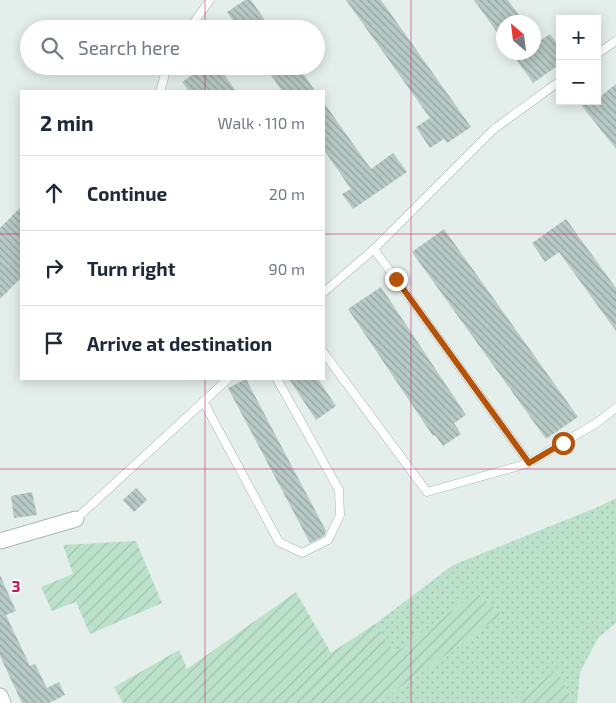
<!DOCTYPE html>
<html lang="en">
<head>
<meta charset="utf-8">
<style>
  body { margin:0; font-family:"Exo 2",sans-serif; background:#f2f2f3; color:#1f2937 }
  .controls { position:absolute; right:15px; top:15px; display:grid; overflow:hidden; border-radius:0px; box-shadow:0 2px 12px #0003 }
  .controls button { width:45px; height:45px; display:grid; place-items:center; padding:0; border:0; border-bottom:1px solid #e0e1e3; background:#fff; color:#1f2937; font:25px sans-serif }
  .compass { position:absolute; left:496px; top:15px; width:45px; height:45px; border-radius:50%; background:#fff; box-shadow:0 2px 12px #0003; rotate:332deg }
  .stop { position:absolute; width:15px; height:15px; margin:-11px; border:4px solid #b45309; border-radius:50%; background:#fff }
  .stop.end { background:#b45309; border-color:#fff; box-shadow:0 1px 5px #0008 }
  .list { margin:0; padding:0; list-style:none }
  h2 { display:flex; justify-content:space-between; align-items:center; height:65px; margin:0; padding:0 20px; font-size:21px }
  h2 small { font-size:16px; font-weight:400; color:#747a83 }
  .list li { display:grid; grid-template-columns:32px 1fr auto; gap:15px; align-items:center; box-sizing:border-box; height:75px; padding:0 20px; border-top:1px solid #e0e1e3 }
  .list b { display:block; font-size:19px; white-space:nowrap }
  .list em { font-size:16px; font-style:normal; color:#747a83 }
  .icon { flex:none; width:28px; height:28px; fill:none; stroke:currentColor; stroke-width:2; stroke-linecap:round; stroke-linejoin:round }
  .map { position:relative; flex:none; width:616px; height:703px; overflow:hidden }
  .search { position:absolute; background:#fff; box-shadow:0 2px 12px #0003; left:20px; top:20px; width:305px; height:55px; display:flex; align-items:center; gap:12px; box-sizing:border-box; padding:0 18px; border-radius:28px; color:#747a83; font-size:19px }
  .panel { position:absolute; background:#fff; box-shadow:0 2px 12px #0003; left:20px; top:90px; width:305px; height:290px; border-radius:0px }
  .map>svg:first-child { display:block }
</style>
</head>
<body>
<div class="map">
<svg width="616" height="703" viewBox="0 0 616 703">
  <defs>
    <pattern id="grass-dots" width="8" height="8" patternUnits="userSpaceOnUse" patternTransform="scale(1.25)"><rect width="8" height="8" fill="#bbe1cb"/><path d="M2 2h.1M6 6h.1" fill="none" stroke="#a0c2af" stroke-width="1.8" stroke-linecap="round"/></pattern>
    <pattern id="garden-furrows" width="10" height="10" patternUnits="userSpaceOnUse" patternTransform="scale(1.25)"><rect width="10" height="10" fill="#bbe1cb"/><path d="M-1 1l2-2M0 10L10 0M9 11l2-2" fill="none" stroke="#a0c2af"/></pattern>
    <pattern id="building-back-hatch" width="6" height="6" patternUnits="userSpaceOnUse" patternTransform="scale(1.25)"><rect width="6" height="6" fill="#b8cac5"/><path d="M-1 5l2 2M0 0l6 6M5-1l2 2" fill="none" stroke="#95a6a1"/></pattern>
  </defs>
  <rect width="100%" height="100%" fill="#e4eeeb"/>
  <path fill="url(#grass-dots)" d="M616,498V623L598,638L580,672L577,703H574L556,670L511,703H378L502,615L477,592L395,653L375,624L453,565L598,507Z"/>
  <g fill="url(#garden-furrows)">
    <path d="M136,541L162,603L90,634L76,602L52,611L41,587L73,574L63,545Z"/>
    <path d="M296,592L331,653L375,624L395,653L477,592L502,615L378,703H123L114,687L179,650L187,669Z"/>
    <path d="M556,670L574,703H511Z"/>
  </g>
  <g fill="url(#building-back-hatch)">
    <path d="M245,0H251L271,29H239L227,12Z"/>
    <path d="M346,0H381L471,127L447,143L444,139L430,148L416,127L430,118Z"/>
    <path d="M474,0H508L524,22H504V42Z"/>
    <path d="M550,34L560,48V64L533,83L511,52H534V45Z"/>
    <path d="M205,66H218L236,91H189L182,82Z"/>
    <path d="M265,66H298L315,91H282Z"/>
    <path d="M616,84V149L578,101H597V99Z"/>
    <path d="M324,103L371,169L393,153L407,172L353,209L342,194L351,189L324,150Z"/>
    <path d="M21,207V278L0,299V228Z"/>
    <path d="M566,219L616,288V331L559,252L545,262L532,243Z"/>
    <path d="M444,229L578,417L546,439L412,252Z"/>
    <path d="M381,287L466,415L454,423L461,434L443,446L435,435L433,436L348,309Z"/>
    <path d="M246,379L326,531L324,536L310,543L228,388Z"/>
    <path d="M289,379H318L336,406L316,420Z"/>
    <path d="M136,488L147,500L134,512L123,500Z"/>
    <path d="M32,492L37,515L14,518L11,496Z"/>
    <path d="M0,575L16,611L6,615L30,666L35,664L47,688L59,682L65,695L49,703H22L0,656Z"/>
  </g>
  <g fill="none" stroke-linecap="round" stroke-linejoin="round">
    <defs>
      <g id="service">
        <path d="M189,29L210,0"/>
        <path d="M597,54L616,41"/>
        <path d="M162,91L161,89L167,66"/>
        <path d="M374,249L529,463"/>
        <path d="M324,292L374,249L494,129L560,81"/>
        <path d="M324,353L427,492L529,463L598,422L616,408"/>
        <path d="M203,401L279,542L302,553L328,540L340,515L339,490L277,379"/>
        <path d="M76,519L228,379"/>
      </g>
      <g id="minor">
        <path d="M0,541L76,519"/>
        <path d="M0,696L3,703"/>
      </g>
    </defs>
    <use href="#service" stroke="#a6b7b4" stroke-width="9"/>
    <use href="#minor" stroke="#a6b7b4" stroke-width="17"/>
    <use href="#service" stroke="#fff" stroke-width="8"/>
    <use href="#minor" stroke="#fff" stroke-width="15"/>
  </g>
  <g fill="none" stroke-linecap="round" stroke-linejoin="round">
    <path stroke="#b45309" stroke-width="6" d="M396,279L529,463L563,443"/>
  </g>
  <path fill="none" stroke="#c2185b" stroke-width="1" stroke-opacity="0.55" d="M205,0V29M411,0V703M205,66V91M0,234H21M324,234H616M205,379V703M0,469H616"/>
  <g font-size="16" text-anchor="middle" font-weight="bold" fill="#c2185b" stroke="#f5faf8" stroke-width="4" stroke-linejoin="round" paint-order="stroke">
    <text x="16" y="592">3</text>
  </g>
</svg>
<div class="controls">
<button>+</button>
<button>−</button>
</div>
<svg class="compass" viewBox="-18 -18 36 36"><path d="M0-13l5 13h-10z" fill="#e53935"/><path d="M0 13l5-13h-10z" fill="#747a83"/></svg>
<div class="stop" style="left:563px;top:443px"></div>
<div class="stop end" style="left:396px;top:279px"></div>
<div class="search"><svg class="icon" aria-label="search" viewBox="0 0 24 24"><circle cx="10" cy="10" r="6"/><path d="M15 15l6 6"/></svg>Search here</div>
<section class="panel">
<h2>2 min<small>Walk · 110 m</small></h2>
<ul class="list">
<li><svg class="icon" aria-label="ahead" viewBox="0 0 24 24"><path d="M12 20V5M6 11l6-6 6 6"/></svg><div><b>Continue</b></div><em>20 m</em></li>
<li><svg class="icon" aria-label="right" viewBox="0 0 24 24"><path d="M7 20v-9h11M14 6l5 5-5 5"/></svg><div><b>Turn right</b></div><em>90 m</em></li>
<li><svg class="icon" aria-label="arrive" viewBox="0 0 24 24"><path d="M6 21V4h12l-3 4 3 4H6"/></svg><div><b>Arrive at destination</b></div></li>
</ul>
</section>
</div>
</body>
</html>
